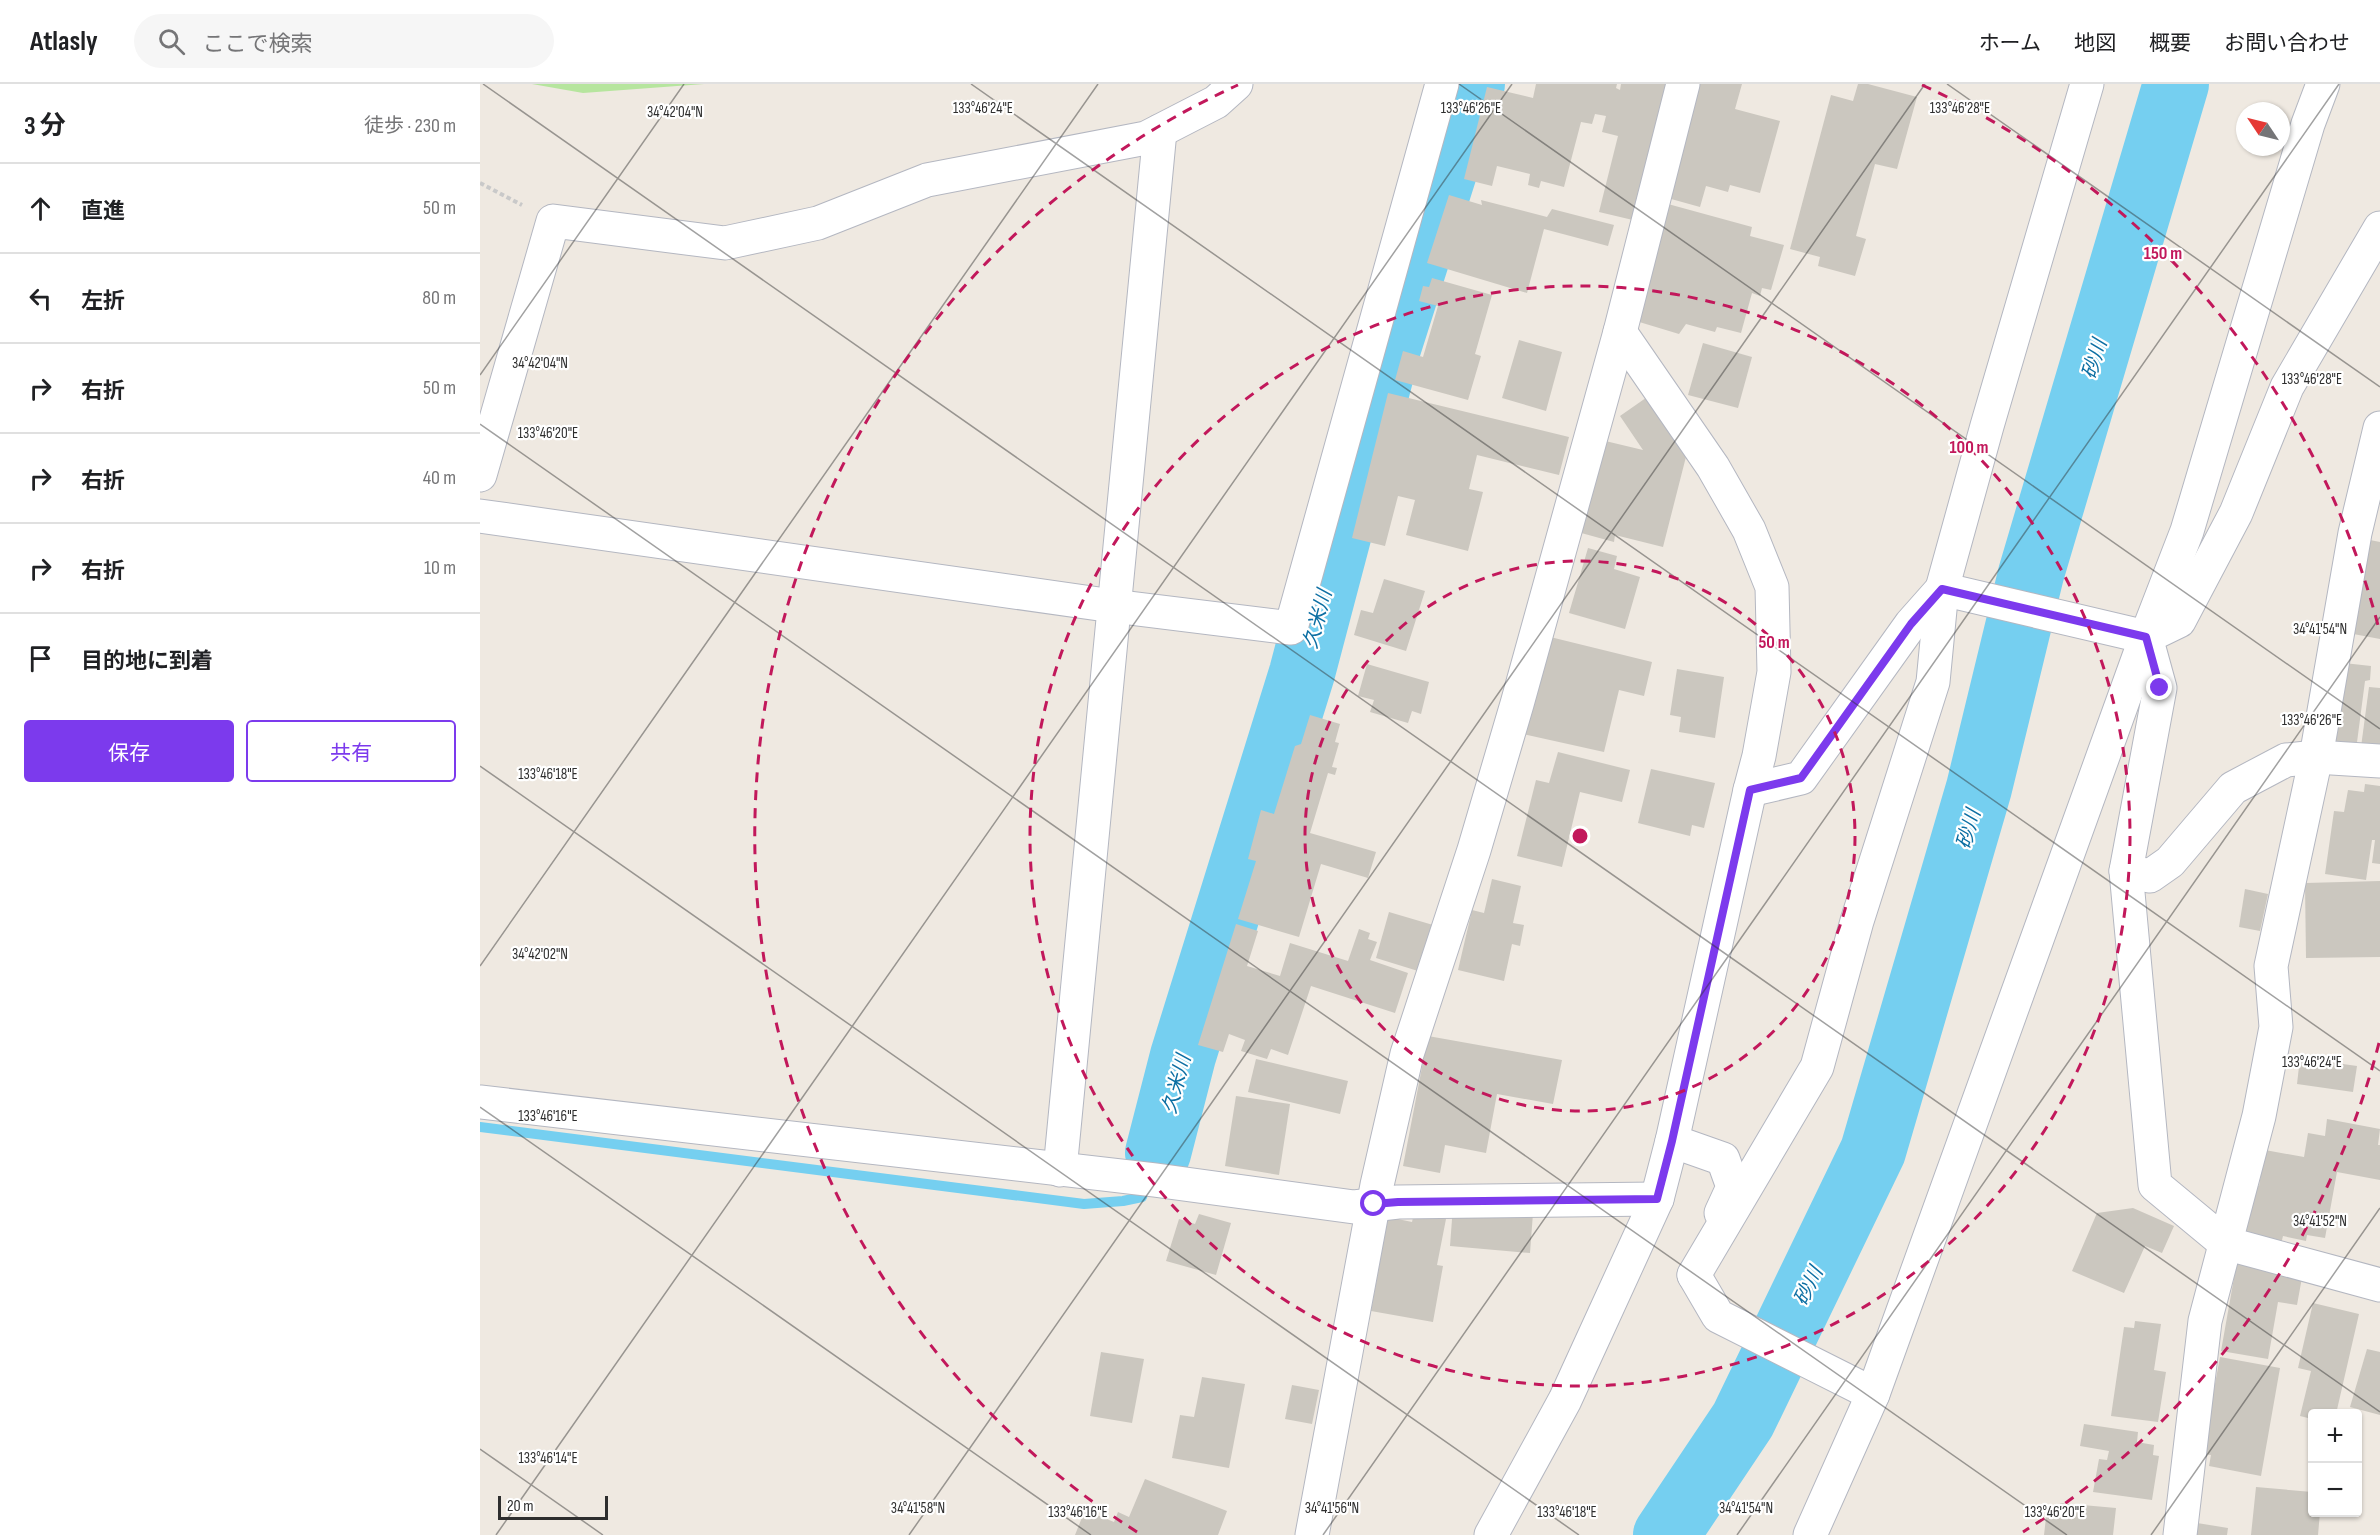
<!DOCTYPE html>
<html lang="ja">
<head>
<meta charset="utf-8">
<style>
  body { margin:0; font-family:"Sofia Sans Condensed","Noto Sans JP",sans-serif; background:#f6f6f6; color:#202124 }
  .controls { position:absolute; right:18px; bottom:18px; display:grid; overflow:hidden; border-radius:6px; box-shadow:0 2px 4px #0004 }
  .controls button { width:54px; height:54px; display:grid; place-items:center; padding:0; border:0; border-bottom:2px solid #e0e0e0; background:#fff; color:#202124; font:30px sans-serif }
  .compass { position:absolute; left:1756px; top:18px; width:54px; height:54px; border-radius:50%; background:#fff; box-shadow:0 2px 4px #0004; rotate:305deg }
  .scale { position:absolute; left:18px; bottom:15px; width:110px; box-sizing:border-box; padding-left:6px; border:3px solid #2e2e2e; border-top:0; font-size:16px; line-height:21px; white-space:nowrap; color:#2e2e2e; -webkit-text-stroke:4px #fff; paint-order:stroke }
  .stop { position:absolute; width:18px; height:18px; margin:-14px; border:4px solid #7c3aed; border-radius:50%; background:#fff }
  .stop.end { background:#7c3aed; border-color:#fff; box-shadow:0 2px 6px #0008 }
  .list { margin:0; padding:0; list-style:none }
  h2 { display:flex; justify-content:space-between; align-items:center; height:78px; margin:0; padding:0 24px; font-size:26px }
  h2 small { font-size:20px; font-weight:400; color:#757577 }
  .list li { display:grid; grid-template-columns:39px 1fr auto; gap:18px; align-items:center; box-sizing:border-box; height:90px; padding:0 24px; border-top:2px solid #e0e0e0 }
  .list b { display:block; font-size:22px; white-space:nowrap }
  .list em { font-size:20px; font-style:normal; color:#757577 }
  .actions { display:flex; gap:12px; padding:18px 24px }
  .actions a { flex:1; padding:14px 0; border:2px solid #7c3aed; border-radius:6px; text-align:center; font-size:21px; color:#7c3aed }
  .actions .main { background:#7c3aed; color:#fff }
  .icon { flex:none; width:33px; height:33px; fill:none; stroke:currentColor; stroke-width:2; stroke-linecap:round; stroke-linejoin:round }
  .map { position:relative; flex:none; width:1900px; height:1451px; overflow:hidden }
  header { display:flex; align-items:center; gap:36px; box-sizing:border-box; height:84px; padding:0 30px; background:#fff; border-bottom:2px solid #e0e0e0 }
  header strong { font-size:28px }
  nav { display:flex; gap:33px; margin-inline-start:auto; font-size:21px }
  .search { width:420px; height:54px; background:#f6f6f6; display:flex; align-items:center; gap:15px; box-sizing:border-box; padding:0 21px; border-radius:33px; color:#757577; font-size:22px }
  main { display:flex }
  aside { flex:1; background:#fff }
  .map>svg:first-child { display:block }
</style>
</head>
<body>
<header>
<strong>Atlasly</strong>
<div class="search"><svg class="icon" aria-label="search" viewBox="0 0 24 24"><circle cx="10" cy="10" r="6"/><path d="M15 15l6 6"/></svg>ここで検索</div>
<nav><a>ホーム</a><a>地図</a><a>概要</a><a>お問い合わせ</a></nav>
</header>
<main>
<aside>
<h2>3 分<small>徒歩 · 230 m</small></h2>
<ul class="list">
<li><svg class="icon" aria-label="ahead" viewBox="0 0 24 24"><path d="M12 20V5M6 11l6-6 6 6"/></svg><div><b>直進</b></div><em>50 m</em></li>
<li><svg class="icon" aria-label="left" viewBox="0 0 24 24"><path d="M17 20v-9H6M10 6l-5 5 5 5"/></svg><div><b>左折</b></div><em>80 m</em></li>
<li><svg class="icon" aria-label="right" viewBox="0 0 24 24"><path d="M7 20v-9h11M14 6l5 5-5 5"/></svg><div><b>右折</b></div><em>50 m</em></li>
<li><svg class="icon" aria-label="right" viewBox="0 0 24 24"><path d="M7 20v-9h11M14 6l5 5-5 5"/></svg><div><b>右折</b></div><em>40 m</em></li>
<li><svg class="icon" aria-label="right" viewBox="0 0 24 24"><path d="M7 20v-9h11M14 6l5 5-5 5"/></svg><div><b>右折</b></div><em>10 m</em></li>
<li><svg class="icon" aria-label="arrive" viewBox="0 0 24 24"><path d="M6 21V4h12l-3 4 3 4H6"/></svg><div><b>目的地に到着</b></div></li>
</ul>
<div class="actions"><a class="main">保存</a><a>共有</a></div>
</aside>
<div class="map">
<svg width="1900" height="1451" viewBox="0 0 1900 1451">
  <rect width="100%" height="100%" fill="#efe9e1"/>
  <path fill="#b6e59e" d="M52,0H224L103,9Z"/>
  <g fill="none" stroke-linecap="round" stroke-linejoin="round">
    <path stroke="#75cff0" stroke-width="10" d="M0,1043L604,1120L643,1117L662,1113L678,1069"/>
    <g stroke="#75cff0" stroke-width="66">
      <path d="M678,1069L703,972L822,589L907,267L992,0"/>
      <path d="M1186,1451L1263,1336L1393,1067L1499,704L1551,490L1696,0"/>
    </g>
  </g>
  <g fill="#cbc7bf">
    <path d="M1056,0H1137L1136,4L1140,6L1141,0H1191L1157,137L1119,128L1138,52L1122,48L1126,32L1115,30L1112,40L1101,38L1084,103L1061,97L1059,104L1048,101L1050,90L1017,82L1012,102L984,95L1007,3L1053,14Z"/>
    <path d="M1215,0H1262L1255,25L1300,37L1280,109L1250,101L1248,108L1226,102L1220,123L1184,113Z"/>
    <path d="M1378,0H1388L1437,13L1417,85L1395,80L1376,152L1386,155L1375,192L1338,182L1340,173L1310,165L1351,11L1373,17Z"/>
    <path d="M969,111L1002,121L1001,116L1067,133L1072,125L1134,141L1128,162L1064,145L1047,209L947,179Z"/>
    <path d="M1188,120L1272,143L1270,152L1304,161L1291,206L1282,204L1280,212L1272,209L1261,249L1237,243L1235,248L1206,240L1199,250L1156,237Z"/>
    <path d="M952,194L1012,211L995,270L1001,272L988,316L915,296L923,267L943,273L958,222L939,217L943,202L949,203Z"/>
    <path d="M1039,256L1082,268L1066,327L1022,314Z"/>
    <path d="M1223,259L1272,273L1258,324L1208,311Z"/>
    <path d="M908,309L1089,353L1079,391L997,371L989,405L1003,408L988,467L926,451L935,416L918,412L905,462L872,454Z"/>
    <path d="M1173,309L1209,361L1183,463L1135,451L1134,458L1094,447L1117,355L1163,366L1140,332Z"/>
    <path d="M1885,455L1900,458V555L1868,549Z"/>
    <path d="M1108,464L1137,472L1134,485L1160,493L1145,545L1089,529Z"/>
    <path d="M904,495L945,507L926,567L874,551L881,526L893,529Z"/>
    <path d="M1058,550L1172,578L1164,612L1139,606L1124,668L1034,648Z"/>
    <path d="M1855,578L1891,582L1890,596L1885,597L1876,666L1845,662Z"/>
    <path d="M887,580L949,598L941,630L932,627L928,639L890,628L894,616L878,612Z"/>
    <path d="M1197,585L1244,593L1235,654L1199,648L1201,633L1190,631Z"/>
    <path d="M1889,603L1900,604V665L1881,663Z"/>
    <path d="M830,631L860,640L855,658L859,659L852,683L857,684L855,691L848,689L830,749L896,768L888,794L841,780L819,853L758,835L776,777L768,775L781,726L794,730L815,662L821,660Z"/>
    <path d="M1078,668L1150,686L1142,718L1100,708L1082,783L1037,772L1056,696L1069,699Z"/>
    <path d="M1171,685L1235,699L1224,744L1212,741L1210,752L1158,739Z"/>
    <path d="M1885,700L1900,702V780L1892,779L1895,756H1892L1886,796L1845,790L1854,727L1864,728L1868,706L1884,708Z"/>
    <path d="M1012,795L1041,802L1033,839L1044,841L1040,862L1032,860L1024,897L978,886L992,826L1004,829Z"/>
    <path d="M1900,797V873L1826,874L1825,799Z"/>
    <path d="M1765,805L1788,810L1780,847L1759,843Z"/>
    <path d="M909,828L953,841L938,887L896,874Z"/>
    <path d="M756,840L778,847L767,882L800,892L810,859L868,877L879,845L890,849L888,855L897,858L890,876L928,889L915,929L831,902L808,971L791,965L787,975L761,967L765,956L749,950L743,968L718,961Z"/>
    <path d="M948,952L1082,976L1073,1020L1017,1010L1006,1069L965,1061L960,1089L923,1082Z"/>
    <path d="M1820,974L1877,982L1873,1008L1817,1000Z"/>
    <path d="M776,975L868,997L860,1030L768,1008Z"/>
    <path d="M756,1012L810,1020L799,1091L745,1082Z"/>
    <path d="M1847,1035L1900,1045L1898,1061H1900V1096L1857,1088L1845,1154L1827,1151L1826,1157L1803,1152L1801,1160L1762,1153L1772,1101L1779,1102L1785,1066L1824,1073L1828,1049L1845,1052Z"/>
    <path d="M973,1122L1053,1129L1050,1169L970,1162Z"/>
    <path d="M1653,1124L1694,1142L1682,1169L1665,1162L1644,1209L1592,1187L1617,1129Z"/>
    <path d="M934,1129L966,1135L957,1181L963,1182L953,1238L891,1227L908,1133L932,1138Z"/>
    <path d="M719,1130L751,1139L736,1191L686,1177L699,1135L715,1140Z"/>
    <path d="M1757,1177L1823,1188L1817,1221L1798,1218L1788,1275L1741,1267Z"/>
    <path d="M1833,1219L1879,1230L1856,1330H1832V1335L1820,1332L1831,1287L1818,1284Z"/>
    <path d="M1655,1237L1681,1240L1674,1286L1686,1288L1678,1338L1631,1332L1644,1243L1654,1244Z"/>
    <path d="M1887,1265L1900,1268V1331L1870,1323Z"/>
    <path d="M621,1268L664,1275L652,1339L610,1332Z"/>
    <path d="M1740,1273L1800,1284L1781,1392L1729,1382L1731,1371L1722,1370Z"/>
    <path d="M722,1293L765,1300L749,1384L692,1374L700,1331L714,1333Z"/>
    <path d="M812,1301L839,1306L832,1340L805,1335Z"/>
    <path d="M1604,1340L1658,1348L1657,1358L1674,1361L1673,1371L1679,1372L1672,1416L1613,1408L1619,1375L1627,1376L1629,1367L1600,1362Z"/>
    <path d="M665,1395L747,1427L738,1451H595L605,1426L634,1438L638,1428L649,1433Z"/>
    <path d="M1776,1403L1832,1408V1428H1840L1838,1451H1771Z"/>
    <path d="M1580,1419L1636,1424L1633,1451H1564L1567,1425L1579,1426Z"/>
    <path d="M1711,1438L1748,1444L1747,1451H1709Z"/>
  </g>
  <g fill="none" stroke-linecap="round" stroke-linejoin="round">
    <defs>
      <g id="street">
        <path d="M0,391L73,137L245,159L338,139L447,96L666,54L736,18L756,0"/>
        <path d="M0,432L633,522L811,544L962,0"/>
        <path d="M1462,505L1666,553L1699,537L1756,429L1807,303L1900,144"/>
        <path d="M1666,553L1680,604L1646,787L1675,1101L1745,1159L1900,1201"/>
        <path d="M1270,706L1321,694L1431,540L1462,505"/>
        <path d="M1646,787L1670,792L1690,778L1753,704L1806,676L1836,673L1900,677"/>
        <path d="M0,1018L675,1096L874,1123L918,1118L1177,1115"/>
        <path d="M1192,1057L1243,1075L1253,1103L1241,1129"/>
        <path d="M580,1086L680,47"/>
        <path d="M1214,1191L1337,983L1377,837L1453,598L1462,505L1507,342L1607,0"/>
        <path d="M1214,1191L1238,1232L1393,1310"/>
        <path d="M832,1451L897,1101L927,970L994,766L1037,620L1140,248L1203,0"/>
        <path d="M1011,1451L1085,1316L1177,1115L1192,1057L1270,706L1279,672L1294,588L1292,503L1269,446L1233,383L1140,248"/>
        <path d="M1330,1451L1393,1310L1666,553L1707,447L1828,40L1843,0"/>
        <path d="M1700,1451L1725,1237L1779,1032L1796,943L1791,882L1836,673L1875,449L1900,344"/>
      </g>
    </defs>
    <use href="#street" stroke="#b4b7c1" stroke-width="35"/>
    <path stroke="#c9c9c9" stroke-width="4" stroke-dasharray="4.5 3" stroke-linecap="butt" d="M0,99L42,121"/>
    <use href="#street" stroke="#fff" stroke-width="33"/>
  </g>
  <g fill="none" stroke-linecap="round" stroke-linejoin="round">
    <path stroke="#7c3aed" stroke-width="8" d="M894,1120L918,1118L1177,1115L1192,1057L1270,706L1321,694L1431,540L1462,505L1666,553L1680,604"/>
  </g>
  <path fill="none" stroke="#2e2e2e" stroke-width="1.5" stroke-opacity="0.45" d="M3,0L1900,1328M491,0L1900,987M979,0L1900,645M1467,0L1900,303M0,291L204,0M0,340L1587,1451M0,682L1099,1451M0,882L618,0M0,1023L611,1451M0,1365L123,1451M16,1451L1032,0M429,1451L1445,0M843,1451L1859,0M1257,1451L1900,533M1671,1451L1900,1124"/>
  <g fill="none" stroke="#c2185b" stroke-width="3" stroke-dasharray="10 8">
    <circle cx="1100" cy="752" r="275"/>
    <circle cx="1100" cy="752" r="550"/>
    <path d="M1899 959A825 825 0 0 1 1543 1448M657 1448A825 825 0 0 1 758 1M1442 1A825 825 0 0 1 1899 545"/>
  </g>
  <g text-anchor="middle" stroke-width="4.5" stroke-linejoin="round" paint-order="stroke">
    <g font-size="20" font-style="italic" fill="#0d6fa3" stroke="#fff">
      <text transform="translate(1614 275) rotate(-73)" y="7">砂川</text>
      <text transform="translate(837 535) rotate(-75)" y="7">久米川</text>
      <text transform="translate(1488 745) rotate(-74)" y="7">砂川</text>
      <text transform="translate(696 1000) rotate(-75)" y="7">久米川</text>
      <text transform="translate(1328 1202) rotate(-64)" y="7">砂川</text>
    </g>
  </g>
  <g font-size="15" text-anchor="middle" fill="#2e2e2e" stroke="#fff" stroke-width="4.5" stroke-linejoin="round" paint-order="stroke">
    <text x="503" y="29">133°46'24"E</text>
    <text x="1480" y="29">133°46'28"E</text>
    <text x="991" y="29">133°46'26"E</text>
    <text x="195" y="33">34°42'04"N</text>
    <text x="60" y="284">34°42'04"N</text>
    <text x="1832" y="300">133°46'28"E</text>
    <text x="68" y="354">133°46'20"E</text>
    <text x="1840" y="550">34°41'54"N</text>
    <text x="1832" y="641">133°46'26"E</text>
    <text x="68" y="695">133°46'18"E</text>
    <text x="60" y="875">34°42'02"N</text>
    <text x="1832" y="983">133°46'24"E</text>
    <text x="68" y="1037">133°46'16"E</text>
    <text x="1840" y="1142">34°41'52"N</text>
    <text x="68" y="1379">133°46'14"E</text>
    <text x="438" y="1429">34°41'58"N</text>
    <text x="852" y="1429">34°41'56"N</text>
    <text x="1266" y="1429">34°41'54"N</text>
    <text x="598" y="1433">133°46'16"E</text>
    <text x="1087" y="1433">133°46'18"E</text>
    <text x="1575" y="1433">133°46'20"E</text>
  </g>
  <circle cx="1100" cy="752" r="9" fill="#c2185b" stroke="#fff" stroke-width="3"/>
  <g font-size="18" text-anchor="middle" font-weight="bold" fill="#c2185b" stroke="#fff" stroke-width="4.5" stroke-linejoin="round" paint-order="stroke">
    <text x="1683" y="175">150 m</text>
    <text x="1489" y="369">100 m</text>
    <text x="1294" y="564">50 m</text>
  </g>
</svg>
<div class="controls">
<button>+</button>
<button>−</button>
</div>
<svg class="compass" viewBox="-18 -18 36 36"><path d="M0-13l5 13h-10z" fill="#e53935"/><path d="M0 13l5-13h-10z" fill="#757577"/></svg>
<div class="scale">20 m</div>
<div class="stop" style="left:894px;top:1120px"></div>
<div class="stop end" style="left:1680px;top:604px"></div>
</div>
</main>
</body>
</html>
